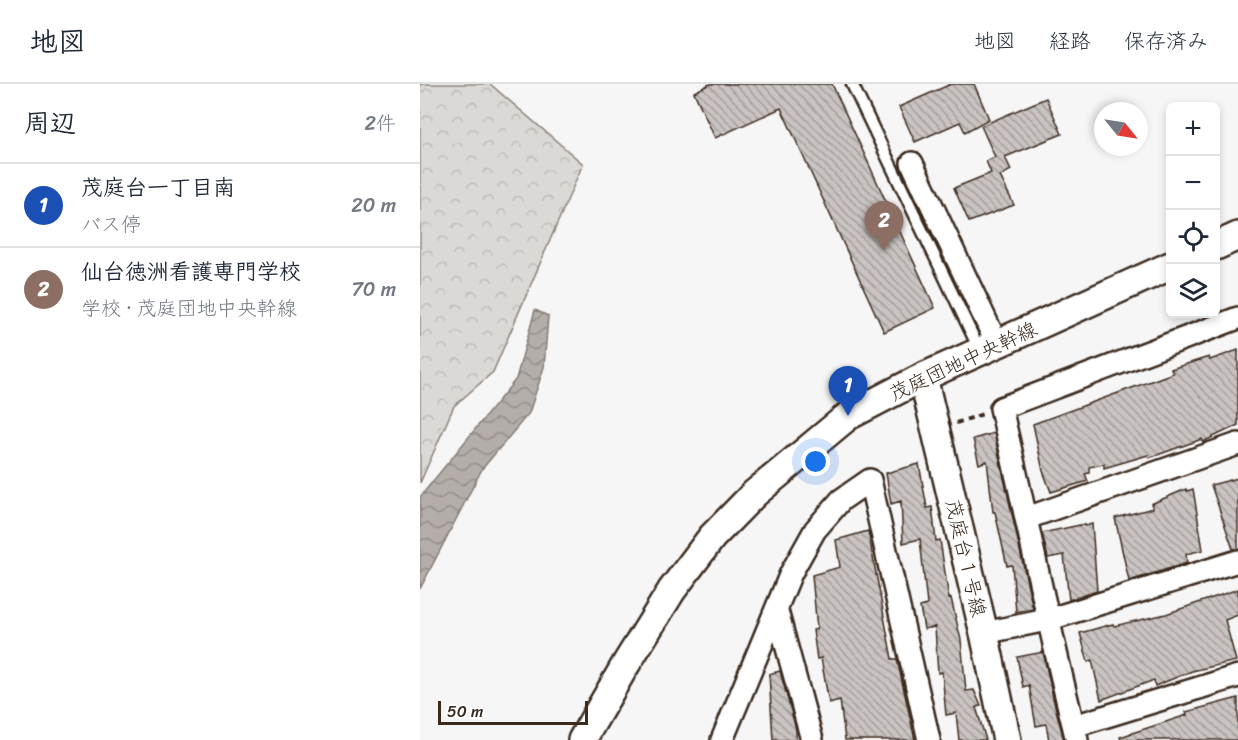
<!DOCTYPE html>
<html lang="ja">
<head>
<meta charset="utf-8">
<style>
  body { margin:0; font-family:Sriracha,"Klee One",sans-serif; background:#f6f6f7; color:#1f2937 }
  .controls { position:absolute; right:18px; top:18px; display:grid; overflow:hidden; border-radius:9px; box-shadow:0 3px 9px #0003 }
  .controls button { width:54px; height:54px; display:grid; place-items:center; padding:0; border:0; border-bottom:2px solid #e0e1e3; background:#fff; color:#1f2937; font:30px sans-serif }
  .compass { position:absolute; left:674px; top:18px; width:54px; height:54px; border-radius:50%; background:#fff; box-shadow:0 3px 9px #0003; rotate:120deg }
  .scale { position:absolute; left:18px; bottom:15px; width:150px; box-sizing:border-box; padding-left:6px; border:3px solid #3b2a1e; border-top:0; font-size:16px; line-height:21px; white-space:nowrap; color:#3b2a1e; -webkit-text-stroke:4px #fff; paint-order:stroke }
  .you { position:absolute; left:396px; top:378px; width:21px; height:21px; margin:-15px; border:4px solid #fff; border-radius:50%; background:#1a73e8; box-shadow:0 0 0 9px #1a73e833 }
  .badge { display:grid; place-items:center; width:39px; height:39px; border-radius:50%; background:#1f6fb2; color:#fff; font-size:20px; font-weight:700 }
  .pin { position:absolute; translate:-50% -50px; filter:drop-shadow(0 2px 3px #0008) }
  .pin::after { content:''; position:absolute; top:32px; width:21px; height:18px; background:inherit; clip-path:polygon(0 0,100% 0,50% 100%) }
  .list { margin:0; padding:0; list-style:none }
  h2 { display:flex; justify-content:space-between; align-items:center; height:78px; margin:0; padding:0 24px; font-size:26px }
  h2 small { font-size:20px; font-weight:400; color:#747a83 }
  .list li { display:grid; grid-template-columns:39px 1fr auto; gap:18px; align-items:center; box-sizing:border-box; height:84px; padding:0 24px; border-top:2px solid #e0e1e3 }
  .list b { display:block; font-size:22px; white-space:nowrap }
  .list p { margin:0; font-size:20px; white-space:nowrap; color:#747a83 }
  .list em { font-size:20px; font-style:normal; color:#747a83 }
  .icon { flex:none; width:33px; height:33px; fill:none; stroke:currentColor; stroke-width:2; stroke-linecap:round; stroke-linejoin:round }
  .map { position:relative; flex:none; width:818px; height:656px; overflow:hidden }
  header { display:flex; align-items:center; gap:36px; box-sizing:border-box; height:84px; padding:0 30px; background:#fff; border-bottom:2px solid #e0e1e3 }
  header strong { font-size:28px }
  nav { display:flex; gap:33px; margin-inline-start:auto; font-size:21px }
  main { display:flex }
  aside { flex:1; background:#fff }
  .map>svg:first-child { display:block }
</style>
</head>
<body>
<header>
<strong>地図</strong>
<nav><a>地図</a><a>経路</a><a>保存済み</a></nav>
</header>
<main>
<aside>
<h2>周辺<small>2件</small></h2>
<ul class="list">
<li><span class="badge" style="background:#1a4fb4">1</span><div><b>茂庭台一丁目南</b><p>バス停</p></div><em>20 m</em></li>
<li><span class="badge" style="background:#8d6e63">2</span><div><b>仙台徳洲看護専門学校</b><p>学校 · 茂庭団地中央幹線</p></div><em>70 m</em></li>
</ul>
</aside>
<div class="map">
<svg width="818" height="656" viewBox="0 0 818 656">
  <defs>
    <pattern id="forest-crowns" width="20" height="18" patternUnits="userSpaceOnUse" patternTransform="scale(1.5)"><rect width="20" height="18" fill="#dbd9d6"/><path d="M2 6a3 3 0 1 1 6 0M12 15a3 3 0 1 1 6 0" fill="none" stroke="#bdbab7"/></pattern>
    <pattern id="water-waves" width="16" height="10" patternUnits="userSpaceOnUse" patternTransform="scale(1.5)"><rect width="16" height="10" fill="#b4aeaa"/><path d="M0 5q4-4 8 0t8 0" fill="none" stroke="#948e8a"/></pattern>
    <pattern id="building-back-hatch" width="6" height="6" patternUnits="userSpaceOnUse" patternTransform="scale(1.5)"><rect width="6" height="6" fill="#c9c3c1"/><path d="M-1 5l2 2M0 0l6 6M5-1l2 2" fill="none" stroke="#a49f9c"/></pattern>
  </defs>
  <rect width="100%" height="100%" fill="#f7f6f6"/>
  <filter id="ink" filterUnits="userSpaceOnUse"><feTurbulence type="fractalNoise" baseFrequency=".0167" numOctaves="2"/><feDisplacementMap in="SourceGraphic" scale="12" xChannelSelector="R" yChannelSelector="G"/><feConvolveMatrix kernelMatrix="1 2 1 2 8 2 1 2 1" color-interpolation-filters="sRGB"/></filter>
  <g filter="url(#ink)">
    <path fill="url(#forest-crowns)" stroke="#8b827a" stroke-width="1.5" d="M0,0H70L163,80L73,288L34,322L0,399Z"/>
    <path fill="url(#water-waves)" stroke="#847972" stroke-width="1.5" d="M115,226L128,232L124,283L109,329L62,385L0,505V413L96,295Z"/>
    <g fill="url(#building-back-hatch)" stroke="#3b2a1e" stroke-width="1.5">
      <path d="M290,0H412L515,224L464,248L361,24L295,54L274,8Z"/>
      <path d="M531,0H554L569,35L545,48L540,38L495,58L479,23Z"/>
      <path d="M626,14L642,50L585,73L591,86L580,92L594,121L549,138L534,104L571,89L566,77L575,73L561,42Z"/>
      <path d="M818,266V341L783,358L782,355L729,374L728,371L684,384V380L669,383V389L665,390L668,397L631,408L623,387L613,340L753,289L751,285L789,273L790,276Z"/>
      <path d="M574,349L613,525L596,528L592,481L587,482L575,428H573L567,377L559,380L553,355Z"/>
      <path d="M499,380L507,424L512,423L516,457L520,456L529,515L531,514L541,556L546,607L554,606L561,622L556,623L566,656H539L536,629L526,631L522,588L518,589L515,543L504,545L500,523L507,521L500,455L483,459L481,417L471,420L466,389Z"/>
      <path d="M818,394V465H813L791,401Z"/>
      <path d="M766,405L767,407L773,405L783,466L766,470L767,479L709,497L695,434L733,424L731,420Z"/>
      <path d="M665,440V442L672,440L677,507L649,516L644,471L628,474L622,449Z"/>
      <path d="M448,447L472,575H477L495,656H425L420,616L409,619L401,574L397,575L393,546L397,545L392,491L420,483L416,456Z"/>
      <path d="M818,505V531L805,536L816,577L772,587L735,602L734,596L681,616L672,576L668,578L660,549L693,540L694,542L746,530Z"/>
      <path d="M623,568L634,618L644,656H629L626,640L616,642L609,601L603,603L597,573Z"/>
      <path d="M360,587L376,645V656H353L349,590Z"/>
      <path d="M818,614V656H701L700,653L767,631L766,628Z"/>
    </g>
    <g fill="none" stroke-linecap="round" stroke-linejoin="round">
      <defs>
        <path id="service" d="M432,0L560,267"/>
        <g id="minor">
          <path d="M492,79L577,260"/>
          <path d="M607,434L818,360"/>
          <path d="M357,527L392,656"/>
          <path d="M564,549L627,536L818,477"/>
          <path d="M654,642L818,592"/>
          <path d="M302,656L371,489L395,446L421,416L450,396L509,656"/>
          <path d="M657,656C629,546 607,434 581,324L818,234"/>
        </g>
        <g id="tertiary">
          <path d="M796,162L818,152"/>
          <path d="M503,293L564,549L587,656"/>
          <path d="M162,656L206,580L252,506L292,453L334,410L428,332L503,293L750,182"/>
        </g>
      </defs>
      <use href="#service" stroke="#3b2a1e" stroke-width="15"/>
      <use href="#minor" stroke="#3b2a1e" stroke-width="26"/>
      <use href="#tertiary" stroke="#3b2a1e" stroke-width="32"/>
      <path stroke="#3b2a1e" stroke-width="4" stroke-dasharray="6 4.5" stroke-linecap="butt" d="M536,339L563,330"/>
      <use href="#service" stroke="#fff" stroke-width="10"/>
      <use href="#minor" stroke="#fff" stroke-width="21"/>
      <use href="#tertiary" stroke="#fff" stroke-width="27"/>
    </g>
  </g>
  <g text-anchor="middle" stroke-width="4.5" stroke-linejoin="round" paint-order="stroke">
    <g font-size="20" fill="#3b2a1e" stroke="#fff">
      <text transform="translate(543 277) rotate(-25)" y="7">茂庭団地中央幹線</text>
      <text transform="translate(546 474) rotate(77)" y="7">茂庭台１号線</text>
    </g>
  </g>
</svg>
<div class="controls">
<button>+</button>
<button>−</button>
<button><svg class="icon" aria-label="locate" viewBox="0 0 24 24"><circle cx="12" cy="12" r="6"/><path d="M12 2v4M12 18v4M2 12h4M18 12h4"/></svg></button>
<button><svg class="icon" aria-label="layers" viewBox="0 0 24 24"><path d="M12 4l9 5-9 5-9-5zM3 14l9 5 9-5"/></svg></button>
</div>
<svg class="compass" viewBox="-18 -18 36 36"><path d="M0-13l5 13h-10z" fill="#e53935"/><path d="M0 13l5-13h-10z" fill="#747a83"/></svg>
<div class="scale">50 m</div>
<div class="you"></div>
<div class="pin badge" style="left:428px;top:332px;background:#1a4fb4">1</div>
<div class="pin badge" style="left:464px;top:167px;background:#8d6e63">2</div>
</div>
</main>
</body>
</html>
